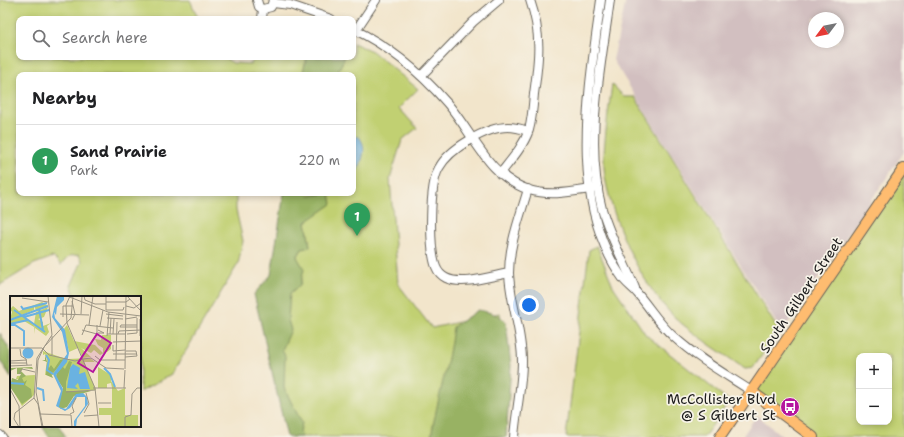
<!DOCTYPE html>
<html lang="en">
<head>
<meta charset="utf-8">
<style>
  body { margin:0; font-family:"Shantell Sans",sans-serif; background:#f6f6f6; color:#202124 }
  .controls { position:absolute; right:12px; bottom:12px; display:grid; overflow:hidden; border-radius:8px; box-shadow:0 2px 6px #0003 }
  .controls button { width:36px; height:36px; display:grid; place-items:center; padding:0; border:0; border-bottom:1px solid #e0e0e0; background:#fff; color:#202124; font:20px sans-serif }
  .compass { position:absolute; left:808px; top:12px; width:36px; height:36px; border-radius:50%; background:#fff; box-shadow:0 2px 6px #0003; rotate:238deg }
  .you { position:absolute; left:529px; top:305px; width:14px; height:14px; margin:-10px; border:3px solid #fff; border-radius:50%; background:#1a73e8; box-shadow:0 0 0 6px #1a73e833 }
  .badge { display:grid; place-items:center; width:26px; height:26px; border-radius:50%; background:#b5179e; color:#fff; font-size:13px; font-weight:700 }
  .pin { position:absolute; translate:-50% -33px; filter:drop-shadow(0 1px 2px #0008) }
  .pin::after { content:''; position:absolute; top:21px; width:14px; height:12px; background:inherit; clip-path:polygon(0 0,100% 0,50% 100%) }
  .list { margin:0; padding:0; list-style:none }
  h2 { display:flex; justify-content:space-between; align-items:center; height:52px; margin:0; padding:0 16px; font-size:17px }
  h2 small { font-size:13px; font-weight:400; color:#757577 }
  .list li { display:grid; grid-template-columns:26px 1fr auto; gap:12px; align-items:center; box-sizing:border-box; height:72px; padding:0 16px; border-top:1px solid #e0e0e0 }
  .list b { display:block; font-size:15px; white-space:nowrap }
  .list p { margin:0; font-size:13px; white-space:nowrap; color:#757577 }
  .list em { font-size:13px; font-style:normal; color:#757577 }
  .icon { flex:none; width:22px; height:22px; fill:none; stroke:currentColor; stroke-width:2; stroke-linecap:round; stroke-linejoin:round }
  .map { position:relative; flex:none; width:904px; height:437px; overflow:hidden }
  .search { position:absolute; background:#fff; box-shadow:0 2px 6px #0003; left:16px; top:16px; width:340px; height:44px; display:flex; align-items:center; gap:10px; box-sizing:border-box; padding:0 14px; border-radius:8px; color:#757577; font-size:15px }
  .panel { position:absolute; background:#fff; box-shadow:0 2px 6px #0003; left:16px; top:72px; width:340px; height:124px; border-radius:8px }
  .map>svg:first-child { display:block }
</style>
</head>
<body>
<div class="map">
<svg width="904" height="437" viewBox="0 0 904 437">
  <rect width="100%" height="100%" fill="#f7f3e8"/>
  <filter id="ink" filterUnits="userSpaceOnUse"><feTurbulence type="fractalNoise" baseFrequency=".025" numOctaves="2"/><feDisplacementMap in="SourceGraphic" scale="8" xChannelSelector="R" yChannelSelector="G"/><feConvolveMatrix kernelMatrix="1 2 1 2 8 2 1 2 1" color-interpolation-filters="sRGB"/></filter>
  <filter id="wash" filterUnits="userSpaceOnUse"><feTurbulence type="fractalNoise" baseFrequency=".012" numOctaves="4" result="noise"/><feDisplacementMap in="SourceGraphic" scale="16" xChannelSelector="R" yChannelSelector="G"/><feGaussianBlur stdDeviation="0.9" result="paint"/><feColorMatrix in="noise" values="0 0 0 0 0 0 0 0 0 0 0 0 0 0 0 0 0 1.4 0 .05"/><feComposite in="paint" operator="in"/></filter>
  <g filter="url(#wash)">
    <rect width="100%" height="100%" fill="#f2e5cb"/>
    <g fill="#d2bfc0" fill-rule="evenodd">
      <path d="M626,0H904V152L782,332L613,60ZM814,18H838V42H814Z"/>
      <path d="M757,415L783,437H742Z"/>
    </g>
    <g fill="#c1d072" stroke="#6e7647" fill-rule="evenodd">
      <path d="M0,0H190L197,16L202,19H19V57H223L233,63L250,64L257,57H307L302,75H19V193H236V210L243,241L238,264L172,374L142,391H140V297H76L71,286L82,261L79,255L69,256L61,265L53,257L34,264L0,285Z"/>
      <path d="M353,43L372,51L418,89L399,108L417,128L402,140L390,179L398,284L432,328L500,313L509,366L506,437H293L267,313L300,284L297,257L302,249L310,246L306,221L320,211L284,193H353V75H330L335,57H353Z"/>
      <path d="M612,84L624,97H635L779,331L753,368L745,369C724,354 701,340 681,323C643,290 614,227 605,177C601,153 609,110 612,84Z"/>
      <path d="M904,168V437H813L751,391ZM859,356H889V422H859Z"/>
      <path d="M597,246L613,286L646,335L729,401L704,437H566L589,250Z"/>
    </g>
    <g fill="#98b264" stroke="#5a6740">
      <path d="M307,57H345L336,75H302Z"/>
      <path d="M284,193H306L309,196L330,193L332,204L306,222L310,247L302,249L297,257L304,269L300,285L290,293L288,320L291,330L282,350L285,356L284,388L302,423L300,432L302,437H287L254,294L271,275Z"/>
      <path d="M478,310C488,312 500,314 506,322L511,366L506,437H431C437,400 449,364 453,327Z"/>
      <path d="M0,333L11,352V377L0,360Z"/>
      <path d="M42,426H59L66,437H49Z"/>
    </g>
    <path fill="#6ab2e1" stroke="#43677e" d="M358,136C370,148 360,166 353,179V139Z"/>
  </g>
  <g filter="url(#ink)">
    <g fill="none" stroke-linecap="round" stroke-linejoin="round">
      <defs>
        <g id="minor">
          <path d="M257,0L259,7L263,9L271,7L273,0"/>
          <path d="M601,0C589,88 567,203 624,280C628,285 633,288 637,293C650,308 659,324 674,337C697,358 725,374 751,391"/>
          <path d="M610,0C601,68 584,142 602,209C610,237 624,262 635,288"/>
          <path d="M273,3L290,5L331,19"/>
          <path d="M262,19L263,9"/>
          <path d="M353,29C389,46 421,73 447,103C474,134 487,176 529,190C552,197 575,191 598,188"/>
          <path d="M356,30L376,0"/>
          <path d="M422,75L473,22L499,0"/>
          <path d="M500,174C511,160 523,147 529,130C532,119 533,106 534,94C539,58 542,35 530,0"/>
          <path d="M509,273C492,276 462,286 446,278C442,276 438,272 436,267C429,249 429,185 439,168C449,149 486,127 508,127C515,127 522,129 528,131"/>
          <path d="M0,435L2,437"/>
          <path d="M514,437C516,412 522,386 522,361C522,331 510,302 509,273C509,244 520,217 528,189"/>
        </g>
        <g id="major">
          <path d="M751,391L813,437"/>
          <path d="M720,437L904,168"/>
        </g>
      </defs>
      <use href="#minor" stroke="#676259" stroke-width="10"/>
      <use href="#major" stroke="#676259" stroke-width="12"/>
      <use href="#minor" stroke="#fff" stroke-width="8"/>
      <use href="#major" stroke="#febc70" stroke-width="10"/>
    </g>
  </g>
  <defs>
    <symbol id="bus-disc" viewBox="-11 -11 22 22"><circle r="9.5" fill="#b5179e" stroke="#f7f3e8"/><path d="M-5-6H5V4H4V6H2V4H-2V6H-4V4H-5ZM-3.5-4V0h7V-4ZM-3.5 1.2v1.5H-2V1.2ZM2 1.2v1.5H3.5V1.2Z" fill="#fff"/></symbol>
  </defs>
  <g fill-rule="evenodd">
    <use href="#bus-disc" x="779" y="396" width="22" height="22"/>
  </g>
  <g text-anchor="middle" stroke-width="3.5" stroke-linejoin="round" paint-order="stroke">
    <g font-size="14" fill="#1c1c1c" stroke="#f7f3e8">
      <text transform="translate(801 295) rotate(-56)" y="5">South Gilbert Street</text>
    </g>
    <g font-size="14" fill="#1c1c1c" stroke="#f7f3e8" text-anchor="end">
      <text x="776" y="404">McCollister Blvd<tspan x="776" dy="16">@ S Gilbert St</tspan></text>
    </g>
  </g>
  <g transform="translate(10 296)">
    <rect width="131" height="131" fill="#f2e5cb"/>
    <path d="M32,6L38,10L26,14L24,10V14L12,19L3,14L11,20L0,23L2,16L0,13L3,10L9,15ZM38,11L34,21L28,23L33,26V30L41,27L37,30L39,36L36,40L25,32V38L24,29L35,36L24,28L26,16ZM12,20L24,28V31L14,25L0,29V24ZM57,29L64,45L85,49L93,57V52L88,49L85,43L91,44L92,39H101V53L97,56L95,53V56L92,58L90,59L84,54L81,57L71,52L81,61L73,62L68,52L59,56L54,33ZM33,55L56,63L43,79H35L37,64L35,58L33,59ZM80,62L85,66H74L86,94L56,96L46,81L47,76L58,63ZM88,71L101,79V85L108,95L115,92V119H128V131H101V119H89V112H102V92L101,87L97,88V92H88ZM25,79L24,99L12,110L4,96L8,83H6L7,80Z" fill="#c1d072"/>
    <path d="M35,59L39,72L41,69L44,73L50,64L55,63L43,77L40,75L43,82L36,79L37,66L32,64H35ZM59,65L62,66L56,86V95H81L64,100L57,111L51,113L48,110L53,92L46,81L47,75L57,66L53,71L55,73ZM22,71L23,73L13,72L11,75L16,80L12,82L14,86L17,84L15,89L21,93L22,101L12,108L0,91L2,82L8,84L11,78H7V72L0,75L1,72Z" fill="#98b264"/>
    <path d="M47,0L54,1V4L47,11L46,19L44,16L45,22L55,34L59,57L57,66L46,79L53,93L49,111L56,113L66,98L73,97L77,101L78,108L67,123L66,131H64V125L75,110V101H67L60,112L55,115L46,110L51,95L43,78L57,58L52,36L42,21ZM12.5 57a5.5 5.5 0 1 1 11 0a5.5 5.5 0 1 1-11 0ZM63,68L70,72L69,78L75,76L80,93H70L68,87L65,90L68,93L57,92L60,72Z" fill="#6ab2e1"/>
    <path fill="none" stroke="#6ab2e1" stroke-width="2" d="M11,10L13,13L37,7M29,13L33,34M4,14L35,36M14,21L39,14M0,24L38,10M0,28L18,24M0,29H5L14,35V50M36,59L39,64L37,74L43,78M94,72L100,78L105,91M0,87L14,88M27,92L33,94L34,105"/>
    <path fill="none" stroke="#9c9585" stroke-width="1" d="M57,0L98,16L131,20M60,0L56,9L57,27L85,92L89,131M74,0L75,4L85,8H96M96,0V14H113L114,11M117,0L130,14M12,2L38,6M96,6H116L120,3M116,10L124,12L131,7M50,18L79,19M71,18L72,0M96,18L113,20M53,21V10H63M97,22L113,23M115,23L127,21M62,24L65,18L62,5M79,29L83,0M90,30L93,14M127,31H110L111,29H127M72,34L87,38V29M88,37H94L88,34M97,38H115M100,38L101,22M103,38L104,23M108,38L109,35L131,34M117,38L127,37V22M72,39L76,29L103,32M97,40L99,16M130,40V23M103,46L131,45M103,49V55L115,54M0,52H32M32,52L39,59L65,65L73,63M10,53L11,60L16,63L17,69M103,58H127M42,59V40M85,60L90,64H115M115,61L127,60L126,55H116M73,63L81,62L96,72L114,73M106,64L107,26M0,65L17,64M0,67H17M0,70L22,69M115,73L116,0M9,78L12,73L25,76M83,92H116M114,92L115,74M0,93L9,110L10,131M56,96L85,94M88,107H101M74,117L79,108L76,97M30,118L61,119L62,131M60,118L64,116L62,110L66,102M74,120L88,119M9,131L4,123L5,117L24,102M32,131L28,108L24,102L27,62L42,39L38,0M33,131L26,96L28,64L34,51L61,22L63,0M115,131V121L121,119L122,98L127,92H131"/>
    <path fill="#b5179e" fill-opacity="0.15" stroke="#b5179e" stroke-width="2" d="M87,38L101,47L83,76L68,67Z"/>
    <rect width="131" height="131" fill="none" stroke="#1c1c1c" stroke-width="2"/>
  </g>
</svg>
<div class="controls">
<button>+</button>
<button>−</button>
</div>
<svg class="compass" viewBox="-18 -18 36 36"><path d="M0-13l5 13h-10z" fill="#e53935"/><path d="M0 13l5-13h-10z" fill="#757577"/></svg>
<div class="you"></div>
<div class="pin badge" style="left:357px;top:236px;background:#2e9e5b">1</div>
<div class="search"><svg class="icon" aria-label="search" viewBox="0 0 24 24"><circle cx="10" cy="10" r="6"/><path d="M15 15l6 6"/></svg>Search here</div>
<section class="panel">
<h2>Nearby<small></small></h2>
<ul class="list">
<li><span class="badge" style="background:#2e9e5b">1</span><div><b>Sand Prairie</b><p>Park</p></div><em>220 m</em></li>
</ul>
</section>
</div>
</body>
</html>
